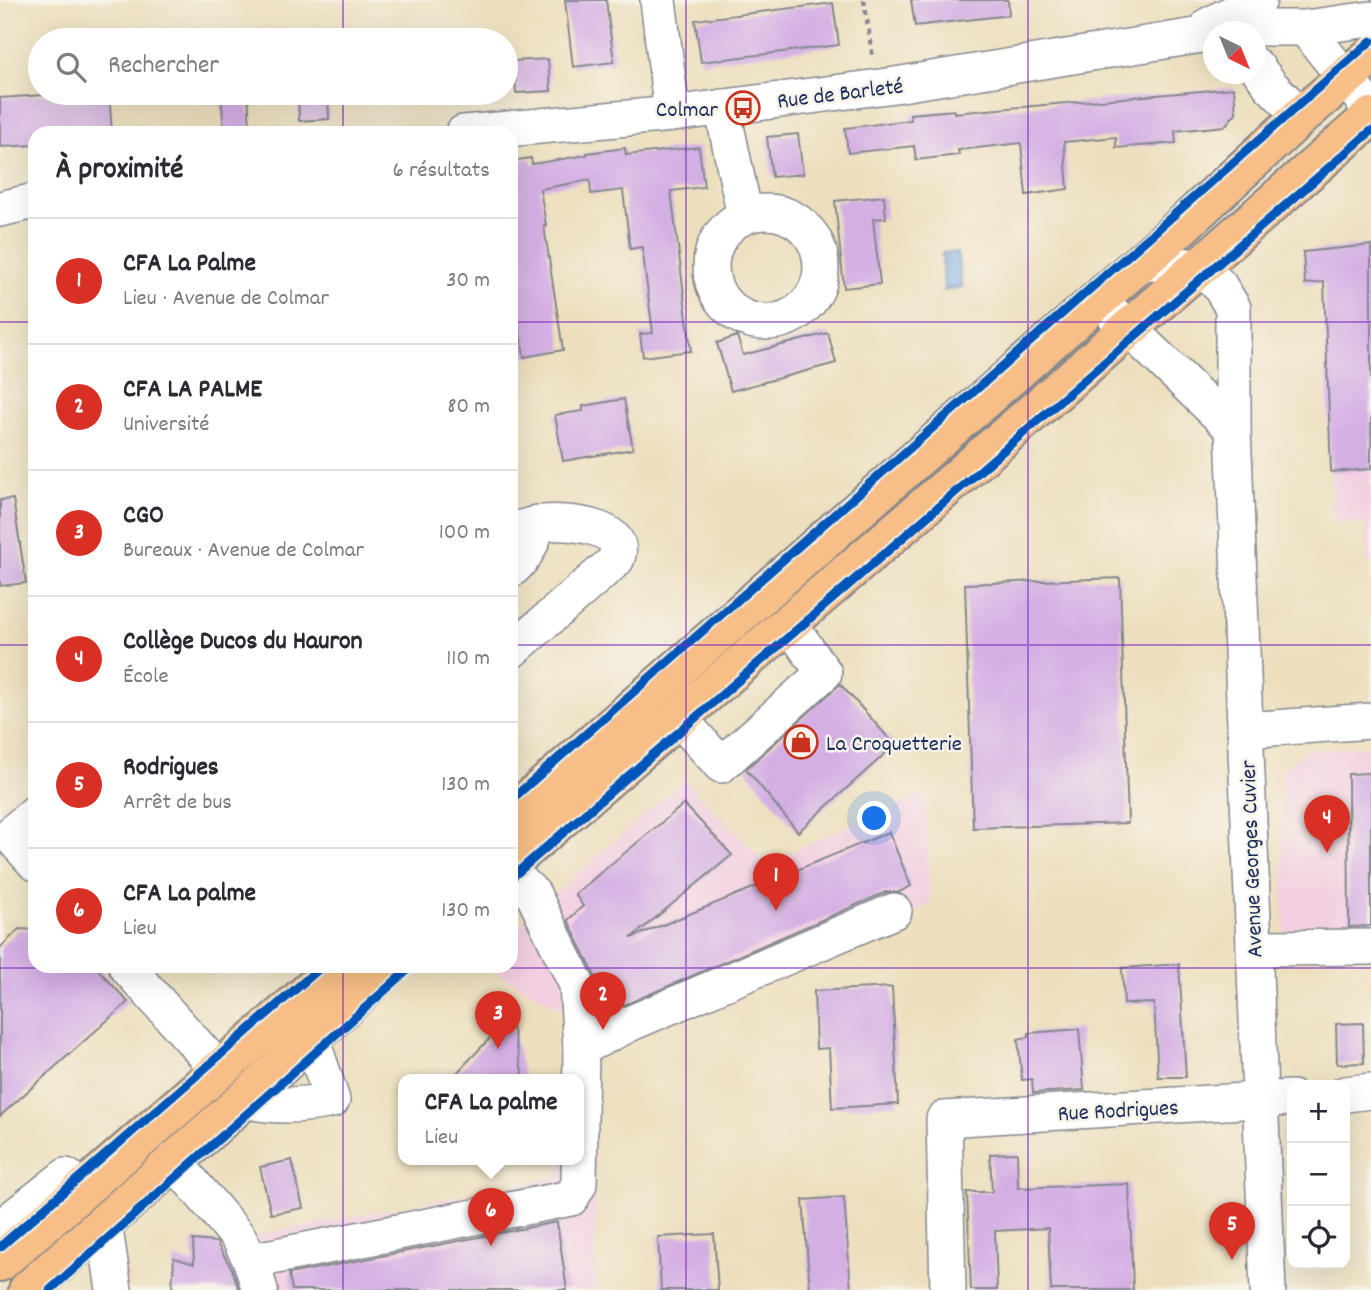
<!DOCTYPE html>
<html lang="fr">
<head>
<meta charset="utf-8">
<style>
  body { margin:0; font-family:Dekko,sans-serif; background:#f2f2f3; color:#2b2b33 }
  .controls { position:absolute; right:21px; bottom:21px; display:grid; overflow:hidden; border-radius:14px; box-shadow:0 7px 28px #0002 }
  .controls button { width:63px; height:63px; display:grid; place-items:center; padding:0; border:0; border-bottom:2px solid #e1e1e2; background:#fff; color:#2b2b33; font:35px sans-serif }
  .compass { position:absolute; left:1203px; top:21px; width:63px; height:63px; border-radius:50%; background:#fff; box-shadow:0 7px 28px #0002; rotate:137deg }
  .you { position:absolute; left:875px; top:819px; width:24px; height:24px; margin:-18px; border:5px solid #fff; border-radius:50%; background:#1a73e8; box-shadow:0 0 0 10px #1a73e833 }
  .badge { display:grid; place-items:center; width:46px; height:46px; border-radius:50%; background:#d93025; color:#fff; font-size:23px; font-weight:700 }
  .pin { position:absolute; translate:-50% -58px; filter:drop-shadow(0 2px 4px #0008) }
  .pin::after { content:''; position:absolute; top:37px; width:24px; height:21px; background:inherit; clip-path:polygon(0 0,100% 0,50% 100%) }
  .popup { position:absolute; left:398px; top:1074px; width:186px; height:91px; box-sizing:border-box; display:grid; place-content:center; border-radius:14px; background:#fff; filter:drop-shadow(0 2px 5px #0005); font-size:23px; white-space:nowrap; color:#7c7c81 }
  .popup b { font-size:26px; color:#2b2b33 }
  .popup::after { content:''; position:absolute; left:50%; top:100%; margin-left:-14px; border:14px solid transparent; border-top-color:#fff }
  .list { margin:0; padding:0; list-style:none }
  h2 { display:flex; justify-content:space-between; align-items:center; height:91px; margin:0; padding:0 28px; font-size:30px }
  h2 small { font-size:23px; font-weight:400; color:#7c7c81 }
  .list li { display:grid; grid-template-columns:46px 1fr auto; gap:21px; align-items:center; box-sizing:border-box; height:126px; padding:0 28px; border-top:2px solid #e1e1e2 }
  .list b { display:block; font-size:26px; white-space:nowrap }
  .list p { margin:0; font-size:23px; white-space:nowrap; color:#7c7c81 }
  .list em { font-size:23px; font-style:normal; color:#7c7c81 }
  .icon { flex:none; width:38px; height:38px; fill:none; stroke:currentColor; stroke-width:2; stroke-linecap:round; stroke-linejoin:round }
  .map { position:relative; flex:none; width:1371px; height:1290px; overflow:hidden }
  .search { position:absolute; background:#fff; box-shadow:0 7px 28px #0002; left:28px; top:28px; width:490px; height:77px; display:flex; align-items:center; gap:18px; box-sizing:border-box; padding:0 24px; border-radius:38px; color:#7c7c81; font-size:26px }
  .panel { position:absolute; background:#fff; box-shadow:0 7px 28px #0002; left:28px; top:126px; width:490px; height:847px; border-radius:21px }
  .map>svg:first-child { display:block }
</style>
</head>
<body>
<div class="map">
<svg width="1371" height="1290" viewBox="0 0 1371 1290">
  <rect width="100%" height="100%" fill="#f7f3e8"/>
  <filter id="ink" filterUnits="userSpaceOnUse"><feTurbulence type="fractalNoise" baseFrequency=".0143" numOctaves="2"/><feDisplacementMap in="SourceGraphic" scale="14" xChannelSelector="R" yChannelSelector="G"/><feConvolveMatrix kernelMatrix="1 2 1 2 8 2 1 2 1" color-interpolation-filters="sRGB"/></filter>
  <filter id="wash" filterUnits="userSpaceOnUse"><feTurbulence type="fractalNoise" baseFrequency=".00686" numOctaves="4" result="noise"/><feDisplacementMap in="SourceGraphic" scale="28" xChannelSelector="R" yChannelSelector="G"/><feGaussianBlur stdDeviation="1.57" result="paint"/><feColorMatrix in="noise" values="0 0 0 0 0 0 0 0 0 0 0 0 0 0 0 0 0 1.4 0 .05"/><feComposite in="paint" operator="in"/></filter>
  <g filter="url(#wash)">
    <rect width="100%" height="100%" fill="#eddfbe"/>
    <g fill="#f2cfe1">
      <path d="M1371,295V563H1367L1366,523H1333L1322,299Z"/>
      <path d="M1371,746V934H1284L1281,772L1307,750Z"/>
      <path d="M684,780L765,863L925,793L930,904L594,1052L596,1290H272L253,1236L561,1176L562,1160H578V1080H562L563,1009L485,966H511V932Z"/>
    </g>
    <path fill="#76abe4" stroke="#486da1" stroke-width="2" d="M957,252L962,287L944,291L942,253Z"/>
    <g id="blocks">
      <g fill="#d4afe4">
        <path d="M565,0H606L614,62L573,67Z"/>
        <path d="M911,0H1008L1009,15L915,26Z"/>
        <path d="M833,3L839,45L701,62L695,20Z"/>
        <path d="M548,59L551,91L516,93L514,61Z"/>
        <path d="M1234,88L1236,113L1225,126L1175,131L1176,143L1116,148V137L1064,142L1068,189L1026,195L1021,143L958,150L959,155L916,160L914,146L848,153L845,128L911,120L910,114L954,110V113Z"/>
        <path d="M75,93H109L112,133H35V145L0,147V98Z"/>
        <path d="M221,93H248L250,128L224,131Z"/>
        <path d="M298,93H328L329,119L299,121Z"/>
        <path d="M798,134L803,174L772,177L767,137Z"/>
        <path d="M699,147L704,187L671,191L691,351L643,357L640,334L653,333L642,247L630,249L623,190L591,194L590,180L540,189L546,225L544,226L563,350L524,357L511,274V161L531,158L532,164L587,155V153L625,148L626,155Z"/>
        <path d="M884,196L886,218L873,219L880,284L844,288L835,201Z"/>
        <path d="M1371,245V469L1331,472L1324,282L1305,284L1303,252Z"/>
        <path d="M828,333L836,363L731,391L717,343L737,336L743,355Z"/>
        <path d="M624,399L633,449L563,461L555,415L583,411V406Z"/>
        <path d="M13,499L26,583L0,586V500Z"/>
        <path d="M1120,578L1128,823L973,828L965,584Z"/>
        <path d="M840,684L895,745L798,832L746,769Z"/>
        <path d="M1371,773V926L1349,927L1348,774Z"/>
        <path d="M684,804L732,855L631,938L889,832L911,886L899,892H886L606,1013L598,994L595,976L568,920L583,906L575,894Z"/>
        <path d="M19,929L35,930V966H95L128,1002L0,1116V948Z"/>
        <path d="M1179,964L1186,1077H1158L1154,1003L1124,1004L1122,968Z"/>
        <path d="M892,987L898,1104L832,1108L829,1048L816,1049L814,991Z"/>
        <path d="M510,1017L524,1080H450Z"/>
        <path d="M1363,1023L1364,1063L1337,1064L1336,1024Z"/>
        <path d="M1079,1029L1084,1090L1033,1093L1032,1079L1022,1080L1018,1039L1029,1037V1033Z"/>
        <path d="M1017,1153L1018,1188L1129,1184L1133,1290H1051L1048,1228L995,1231L997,1290H971L967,1192H992L990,1154Z"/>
        <path d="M292,1160L303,1208L271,1214L260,1167Z"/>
        <path d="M844,1197L851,1290H810L803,1200Z"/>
        <path d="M557,1222L567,1290H292L289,1274Z"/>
        <path d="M714,1234L718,1290H661L658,1237Z"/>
        <path d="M193,1240L216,1242L232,1269L239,1290H172L174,1258L194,1264Z"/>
      </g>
    </g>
  </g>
  <g filter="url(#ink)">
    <use href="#blocks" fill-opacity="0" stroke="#84878e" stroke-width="2"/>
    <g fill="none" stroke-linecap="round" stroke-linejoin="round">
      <defs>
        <g id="minor">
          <path d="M658,0L672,114"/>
          <path d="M1209,25L1259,0"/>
          <path d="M1305,28L1371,110"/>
          <path d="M1219,32L1244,28H1305L1371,19"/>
          <path d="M1256,66L1271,86L1301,116"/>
          <path d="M722,107L745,216"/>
          <path d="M463,133L672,114L895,85L1214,33"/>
          <path d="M0,209L35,201"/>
          <circle cx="766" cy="267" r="55"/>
          <path d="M1141,262L1199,267L1219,285L1233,308V429L1268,1290"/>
          <path d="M1099,300L1233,429"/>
          <path d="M511,532C521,528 532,524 543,523C564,521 632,525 616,560L511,651"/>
          <path d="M511,570C526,557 532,543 538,523"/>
          <path d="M679,718L721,765L824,673L795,632L798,615"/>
          <path d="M1245,730L1371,721"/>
          <path d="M35,813L10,835L35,863"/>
          <path d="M1254,948L1371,947"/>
          <path d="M126,966L219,1070"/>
          <path d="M581,1048L631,1023L894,911"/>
          <path d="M1345,1094L1371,1091"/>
          <path d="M244,1100C273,1107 303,1106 332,1100L311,1037"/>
          <path d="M173,1160L239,1238L251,1261L260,1290"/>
          <path d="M104,1222L114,1290"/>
          <path d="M0,1228L66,1176L85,1188"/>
          <path d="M251,1261L571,1198L579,1184L581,1048L577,985L533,894L511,873"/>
          <path d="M948,1290L944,1119L1292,1098"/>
        </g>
        <g id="major">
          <path d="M511,815L1175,232L1301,116L1371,56"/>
          <path d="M511,862L938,495L1371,117"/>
          <path d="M0,1262L338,966"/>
          <path d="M28,1290L244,1100L390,966"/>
        </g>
      </defs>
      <use href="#minor" stroke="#84878e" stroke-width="38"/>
      <use href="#major" stroke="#84878e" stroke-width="42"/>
      <path stroke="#84878e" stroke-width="4.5" stroke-dasharray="5 5" stroke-linecap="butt" d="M864,0L873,59"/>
      <use href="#minor" stroke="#fff" stroke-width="35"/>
      <use href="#major" stroke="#f7be87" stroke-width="38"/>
      <defs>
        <g id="cycleway">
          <path d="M511,800L1371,41"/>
          <path d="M511,878L1371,131"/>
          <path d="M0,1247L322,966"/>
          <path d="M50,1290L412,966"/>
        </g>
      </defs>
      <use href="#cycleway" stroke="#f7f3e8" stroke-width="13"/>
      <use href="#cycleway" stroke="#0057b8" stroke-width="9"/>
    </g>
  </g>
  <path fill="none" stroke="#7b2cbf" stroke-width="2" stroke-opacity="0.55" d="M343,0V40M686,0V1290M1028,0V1290M343,93V133M0,322H35M511,322H1371M0,645H35M511,645H1371M343,966V1290M0,968H1371"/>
  <defs>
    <symbol id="bus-ring" viewBox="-11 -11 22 22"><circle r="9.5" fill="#f7f3e8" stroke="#c8321e" stroke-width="1.5"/><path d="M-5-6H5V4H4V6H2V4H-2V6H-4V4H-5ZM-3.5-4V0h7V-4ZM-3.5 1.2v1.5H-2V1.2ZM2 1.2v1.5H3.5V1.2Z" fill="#c8321e"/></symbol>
    <symbol id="shop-ring" viewBox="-11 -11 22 22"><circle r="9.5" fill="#f7f3e8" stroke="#c8321e" stroke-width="1.5"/><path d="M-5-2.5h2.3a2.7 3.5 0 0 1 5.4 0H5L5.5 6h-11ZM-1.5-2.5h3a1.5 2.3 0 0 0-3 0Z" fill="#c8321e"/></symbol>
  </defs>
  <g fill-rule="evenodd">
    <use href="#bus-ring" x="724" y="89" width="38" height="38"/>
    <use href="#shop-ring" x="782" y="723" width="38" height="38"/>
  </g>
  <g text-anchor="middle" stroke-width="5" stroke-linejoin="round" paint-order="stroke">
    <g font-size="23" fill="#1b2f5e" stroke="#f7f3e8">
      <text transform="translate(840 92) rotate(-7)" y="8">Rue de Barleté</text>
      <text transform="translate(1250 859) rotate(-92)" y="8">Avenue Georges Cuvier</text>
      <text transform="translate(1118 1109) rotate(-3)" y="8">Rue Rodrigues</text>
    </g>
    <g font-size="23" fill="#1b2f5e" stroke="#f7f3e8" text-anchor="end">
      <text x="718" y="116">Colmar</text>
      <text x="826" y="750" text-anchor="start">La Croquetterie</text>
    </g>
  </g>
</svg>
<div class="controls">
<button>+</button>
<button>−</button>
<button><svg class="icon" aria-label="locate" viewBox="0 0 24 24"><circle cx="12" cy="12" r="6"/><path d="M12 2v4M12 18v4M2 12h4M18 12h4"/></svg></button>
</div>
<svg class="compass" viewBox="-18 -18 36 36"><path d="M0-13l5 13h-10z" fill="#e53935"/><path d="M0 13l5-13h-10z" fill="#7c7c81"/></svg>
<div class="you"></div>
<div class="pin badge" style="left:776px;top:911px">1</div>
<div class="pin badge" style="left:603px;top:1030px">2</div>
<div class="pin badge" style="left:498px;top:1049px">3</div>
<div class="pin badge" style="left:1327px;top:853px">4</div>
<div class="pin badge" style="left:1232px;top:1260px">5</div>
<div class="pin badge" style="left:491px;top:1246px">6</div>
<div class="popup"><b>CFA La palme</b>Lieu</div>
<div class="search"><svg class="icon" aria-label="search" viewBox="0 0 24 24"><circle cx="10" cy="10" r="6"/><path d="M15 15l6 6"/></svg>Rechercher</div>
<section class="panel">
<h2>À proximité<small>6 résultats</small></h2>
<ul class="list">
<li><span class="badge">1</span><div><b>CFA La Palme</b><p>Lieu · Avenue de Colmar</p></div><em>30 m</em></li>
<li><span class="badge">2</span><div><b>CFA LA PALME</b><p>Université</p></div><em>80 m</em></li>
<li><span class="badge">3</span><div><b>CGO</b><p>Bureaux · Avenue de Colmar</p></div><em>100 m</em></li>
<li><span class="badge">4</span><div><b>Collège Ducos du Hauron</b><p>École</p></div><em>110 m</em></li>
<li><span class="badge">5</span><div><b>Rodrigues</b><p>Arrêt de bus</p></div><em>130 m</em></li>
<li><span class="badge">6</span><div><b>CFA La palme</b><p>Lieu</p></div><em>130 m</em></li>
</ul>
</section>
</div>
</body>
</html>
